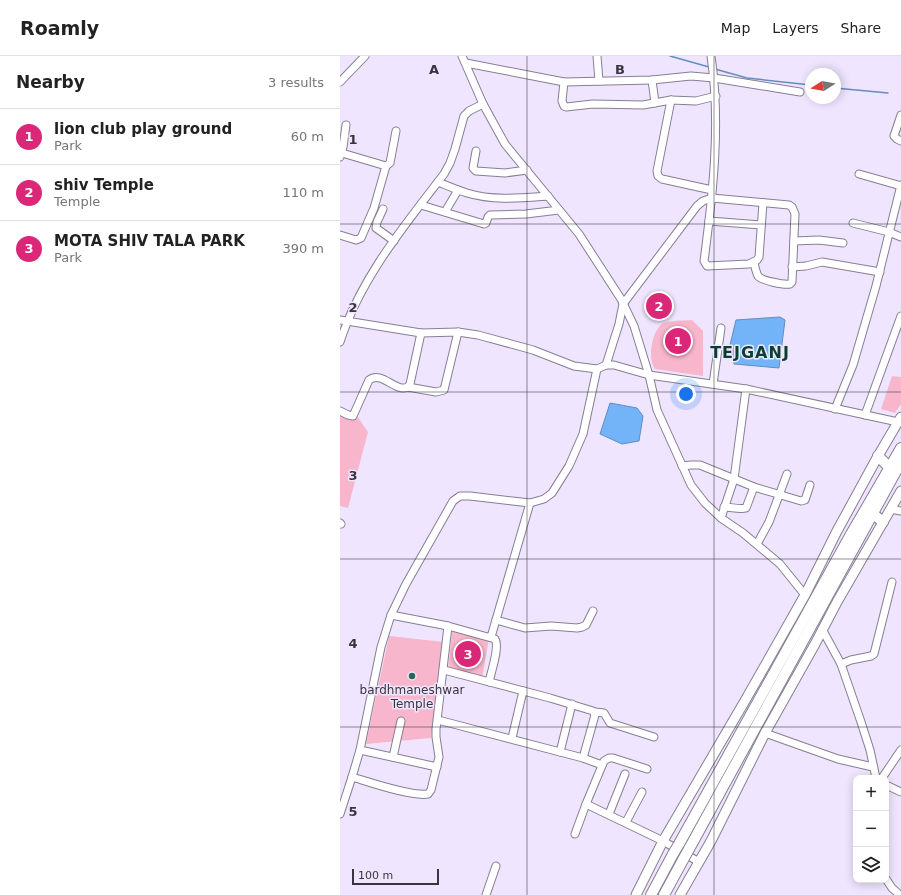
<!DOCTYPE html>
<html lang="en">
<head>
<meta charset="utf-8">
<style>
  body { margin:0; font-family:"DejaVu Sans",sans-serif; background:#f6f6f6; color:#222 }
  .controls { position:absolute; right:12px; bottom:12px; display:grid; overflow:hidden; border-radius:8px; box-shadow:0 2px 10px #0003 }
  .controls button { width:36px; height:36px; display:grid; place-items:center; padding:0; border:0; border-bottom:1px solid #e0e0e0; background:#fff; color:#222; font:20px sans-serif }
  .compass { position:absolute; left:465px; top:12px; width:36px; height:36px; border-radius:50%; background:#fff; box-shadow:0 2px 10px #0003; rotate:259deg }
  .scale { position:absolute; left:12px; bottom:10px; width:87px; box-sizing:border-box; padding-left:4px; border:2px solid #39353f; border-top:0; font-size:11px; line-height:14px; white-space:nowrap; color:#39353f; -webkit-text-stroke:3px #efe5fe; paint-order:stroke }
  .you { position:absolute; left:346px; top:338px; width:14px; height:14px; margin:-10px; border:3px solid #fff; border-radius:50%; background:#1a73e8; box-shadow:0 0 0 6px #1a73e833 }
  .badge { display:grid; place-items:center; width:26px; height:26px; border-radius:50%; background:#db2777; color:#fff; font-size:13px; font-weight:700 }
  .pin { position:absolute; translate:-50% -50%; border:2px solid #fff; box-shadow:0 1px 4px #0006 }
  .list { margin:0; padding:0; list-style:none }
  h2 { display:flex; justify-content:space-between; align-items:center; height:52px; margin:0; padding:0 16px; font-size:17px }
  h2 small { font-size:13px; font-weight:400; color:#767676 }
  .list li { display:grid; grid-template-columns:26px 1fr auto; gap:12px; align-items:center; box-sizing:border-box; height:56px; padding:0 16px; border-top:1px solid #e0e0e0 }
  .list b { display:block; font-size:15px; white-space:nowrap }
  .list p { margin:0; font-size:13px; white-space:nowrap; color:#767676 }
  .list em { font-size:13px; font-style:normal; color:#767676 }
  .icon { flex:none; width:22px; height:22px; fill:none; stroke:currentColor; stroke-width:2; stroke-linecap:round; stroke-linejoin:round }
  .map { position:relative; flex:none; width:561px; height:839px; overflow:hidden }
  header { display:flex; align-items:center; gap:24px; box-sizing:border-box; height:56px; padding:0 20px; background:#fff; border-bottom:1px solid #e0e0e0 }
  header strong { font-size:19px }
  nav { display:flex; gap:22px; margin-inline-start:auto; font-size:14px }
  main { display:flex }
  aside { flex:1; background:#fff }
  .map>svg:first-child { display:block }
</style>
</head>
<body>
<header>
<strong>Roamly</strong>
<nav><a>Map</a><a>Layers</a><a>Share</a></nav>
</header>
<main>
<aside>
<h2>Nearby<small>3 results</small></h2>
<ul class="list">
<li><span class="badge">1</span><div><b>lion club play ground</b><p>Park</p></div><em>60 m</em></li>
<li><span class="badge">2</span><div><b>shiv Temple</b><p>Temple</p></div><em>110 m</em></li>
<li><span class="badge">3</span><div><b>MOTA SHIV TALA PARK</b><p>Park</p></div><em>390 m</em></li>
</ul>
</aside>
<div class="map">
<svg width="561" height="839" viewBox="0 0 561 839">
  <rect width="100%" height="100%" fill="#efe5fe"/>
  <g fill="#f8b6cc">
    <path d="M352,264L363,275V320L315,313C307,303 312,272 324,267C332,264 343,265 352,264Z"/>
    <path d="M552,320L561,321V348L555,357L541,353Z"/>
    <path d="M0,352L15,357L28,376L8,452L0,450Z"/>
    <path d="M112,576L149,582L142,623L108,615Z"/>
    <path d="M49,580L104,586L91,682L26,688Z"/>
  </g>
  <g fill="#73b3f7" stroke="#628dc0">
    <path d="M440,261L445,264L439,312L394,308L390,289L396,264Z"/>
    <path d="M270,347L297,352L303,360L299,385L282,388L260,378Z"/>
  </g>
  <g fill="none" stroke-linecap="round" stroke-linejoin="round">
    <g stroke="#628dc0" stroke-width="1.5">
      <path d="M330,0L369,11"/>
      <path d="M375,13L407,22L471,29"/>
      <path d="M495,32L548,37"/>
    </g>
    <defs>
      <g id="minor">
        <path d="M122,0L143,48L165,88L239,178L281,243L294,270L309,319L317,354L351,429L365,447L381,462L403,477L440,508L465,539"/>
        <path d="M257,0L259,25"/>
        <path d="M371,0C381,68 373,137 364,205L367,210L409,208L417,204L419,201L423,147"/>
        <path d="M126,7L224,26L312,24L351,20L374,22L460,36"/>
        <path d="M312,24L315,47"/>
        <path d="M0,26L25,0"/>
        <path d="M224,26L222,45L224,50L226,51L253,48L303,49L331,44L356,45L376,40"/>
        <path d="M331,44L317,115L318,120L322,123L372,134"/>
        <path d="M561,59L554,80L557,83L561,85"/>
        <path d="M136,95L133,112L136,115L165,117L187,114"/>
        <path d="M2,97L46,110L50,107L56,75"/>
        <path d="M0,101L3,91L6,69"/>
        <path d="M519,118L561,130"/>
        <path d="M98,126C108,130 117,134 127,137C153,145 181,142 208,140"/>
        <path d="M81,149L144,168L146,167L148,161L150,159L186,158L219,154"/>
        <path d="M43,153L37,166L36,172L54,185"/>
        <path d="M105,156L118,134"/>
        <path d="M369,165L421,169"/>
        <path d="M513,167L549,176L561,181"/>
        <path d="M0,179L16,184L21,182L34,152L46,110"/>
        <path d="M454,185L479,184L503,187"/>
        <path d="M452,211L466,210L482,206L540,216"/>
        <path d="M0,264L81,277L118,276L138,279L193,294L234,310L257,313L266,309H274L309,319L406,333L558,366"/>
        <path d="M0,286C20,223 64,170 104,118L110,107L115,93L124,60L129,55L143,48"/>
        <path d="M266,309L279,268L283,248L357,150L363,145L372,142L449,149L452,151L455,158L452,226L450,228C444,229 422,225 418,220C416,216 415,211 414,207"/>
        <path d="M373,328L381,272"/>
        <path d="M68,331L96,336L104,334L118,276"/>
        <path d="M495,353L513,309L536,230L561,129"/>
        <path d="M0,355L8,359L13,360L29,324C42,314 55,337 68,331L70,328L81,277"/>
        <path d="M525,359L561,260"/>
        <path d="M342,410L351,409H360L414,431L461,445L465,444L470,429"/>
        <path d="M384,451C391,451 400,454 406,452L414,431"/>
        <path d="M550,453L561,455"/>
        <path d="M381,462L394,423L406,333"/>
        <path d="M0,467L1,468"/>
        <path d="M417,488L429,466L447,418"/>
        <path d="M51,559L108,570L155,583C160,591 151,616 149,626"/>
        <path d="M156,564L185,572L211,570L237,572L242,571L246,569L253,555"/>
        <path d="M482,573L501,608L521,666L530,694L536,722"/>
        <path d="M151,581L190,447"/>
        <path d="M501,608L511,604L531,600L534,598L552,526"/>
        <path d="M104,614L210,642L253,655L255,659L243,702"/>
        <path d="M255,656L264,657L270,667L314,681"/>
        <path d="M98,664L243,702L262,709"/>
        <path d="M425,677L498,703L533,711"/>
        <path d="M172,682L183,635"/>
        <path d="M20,694L97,711"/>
        <path d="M220,696L232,648"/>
        <path d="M53,701L61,665"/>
        <path d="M12,721C29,726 72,741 88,738L91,734L99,701L96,681V673L108,570"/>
        <path d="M542,722L561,694"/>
        <path d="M546,729L561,736"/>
        <path d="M246,748L323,785L359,806"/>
        <path d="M0,758L12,721L20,694L41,591L51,559L66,528L113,445L120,440H130L190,447L204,443L212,437L229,410L243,378L257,313"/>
        <path d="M269,758L285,718"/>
        <path d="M286,766L302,736"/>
        <path d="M235,778L246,748L264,705L269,702H273L307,713"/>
        <path d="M546,823L552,832L560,839"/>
        <path d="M146,839L156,810"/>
      </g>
      <g id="major">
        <path d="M296,839L323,785L406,643L465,539L497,475L538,400L561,361"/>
        <path d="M340,839L371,785L425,677L475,588L497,546L561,435"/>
      </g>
      <g id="highway">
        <path d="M538,400L549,411"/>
        <path d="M532,457L543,466"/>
        <path d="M339,788L510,480L561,392"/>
        <path d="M349,793L561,406"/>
        <path d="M311,839L333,798"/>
        <path d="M324,839L344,802"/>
      </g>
    </defs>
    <use href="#minor" stroke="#877e93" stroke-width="9"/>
    <use href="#major" stroke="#877e93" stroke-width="11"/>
    <use href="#highway" stroke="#877e93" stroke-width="12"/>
    <use href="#minor" stroke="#fff" stroke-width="7"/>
    <use href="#major" stroke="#fff" stroke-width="9"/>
    <use href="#highway" stroke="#fff" stroke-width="10"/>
    <defs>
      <g id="highway-bridge">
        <path d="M333,798L339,788"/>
        <path d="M344,802L349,793"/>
      </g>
    </defs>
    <use href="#highway-bridge" stroke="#877e93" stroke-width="12" stroke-linecap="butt"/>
    <use href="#highway-bridge" stroke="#fff" stroke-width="10"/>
  </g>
  <path fill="none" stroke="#39353f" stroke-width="1" stroke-opacity="0.55" d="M187,0V839M374,0V839M0,168H561M0,336H561M0,503H561M0,671H561"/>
  <circle fill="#286754" stroke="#efe5fe" stroke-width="1.5" cx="72" cy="620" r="4"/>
  <g text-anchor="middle" stroke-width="3" stroke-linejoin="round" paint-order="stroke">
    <g font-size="12" fill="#39353f" stroke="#efe5fe">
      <text x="72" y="638">bardhmaneshwar<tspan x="72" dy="14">Temple</tspan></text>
    </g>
    <g font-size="16" font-weight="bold" letter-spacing="1" fill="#083f31" stroke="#efe5fe">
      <text x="410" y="302">TEJGANJ</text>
    </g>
  </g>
  <g font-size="13" text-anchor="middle" font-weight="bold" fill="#39353f" stroke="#efe5fe" stroke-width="3" stroke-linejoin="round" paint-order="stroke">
    <text x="94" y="18">A</text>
    <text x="280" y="18">B</text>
    <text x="13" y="88">1</text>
    <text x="13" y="256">2</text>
    <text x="13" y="424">3</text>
    <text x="13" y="592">4</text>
    <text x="13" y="760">5</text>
  </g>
</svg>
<div class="controls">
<button>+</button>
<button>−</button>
<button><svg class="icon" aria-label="layers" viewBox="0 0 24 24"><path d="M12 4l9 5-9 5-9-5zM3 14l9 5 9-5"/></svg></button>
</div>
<svg class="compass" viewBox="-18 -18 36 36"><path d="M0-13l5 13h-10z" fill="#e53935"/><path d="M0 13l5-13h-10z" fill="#767676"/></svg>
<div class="scale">100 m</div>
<div class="you"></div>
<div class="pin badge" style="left:338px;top:285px">1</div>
<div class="pin badge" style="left:319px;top:250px">2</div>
<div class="pin badge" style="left:128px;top:598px">3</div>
</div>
</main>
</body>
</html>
